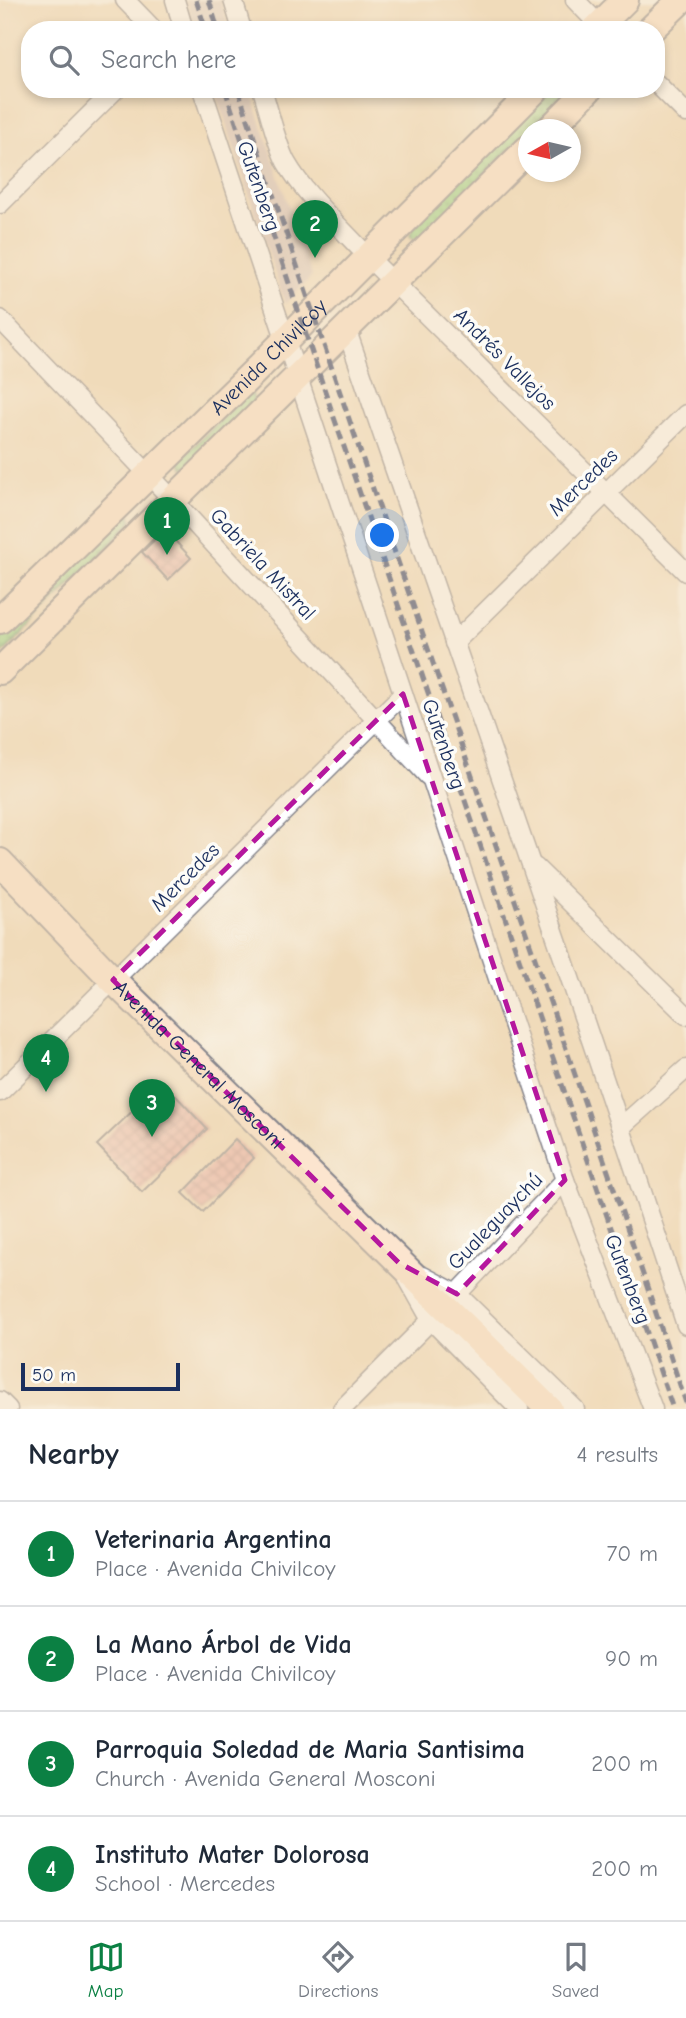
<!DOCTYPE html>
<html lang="en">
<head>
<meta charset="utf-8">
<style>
  body { margin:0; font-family:"Comic Neue",sans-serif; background:#f2f2f3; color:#1f2937 }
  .compass { position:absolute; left:518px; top:119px; width:63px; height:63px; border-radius:50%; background:#fff; box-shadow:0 4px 10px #0003; rotate:262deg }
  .scale { position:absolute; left:21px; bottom:18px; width:159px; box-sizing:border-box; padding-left:7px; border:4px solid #1b2f5e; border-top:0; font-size:19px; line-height:24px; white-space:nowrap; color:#1b2f5e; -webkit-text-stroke:5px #fdfcf7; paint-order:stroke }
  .you { position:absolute; left:383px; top:536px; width:24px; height:24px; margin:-18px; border:5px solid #fff; border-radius:50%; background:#1a73e8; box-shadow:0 0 0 10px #1a73e833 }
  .badge { display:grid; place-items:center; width:46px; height:46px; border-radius:50%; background:#0b8043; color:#fff; font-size:23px; font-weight:700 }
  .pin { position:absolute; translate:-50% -58px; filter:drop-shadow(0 2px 4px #0008) }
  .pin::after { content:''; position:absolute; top:37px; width:24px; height:21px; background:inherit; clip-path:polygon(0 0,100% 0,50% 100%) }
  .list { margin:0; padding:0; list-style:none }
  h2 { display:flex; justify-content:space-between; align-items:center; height:91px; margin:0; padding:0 28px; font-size:30px }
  h2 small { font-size:23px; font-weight:400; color:#747a83 }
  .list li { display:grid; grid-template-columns:46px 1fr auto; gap:21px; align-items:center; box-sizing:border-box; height:105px; padding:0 28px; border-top:2px solid #e0e1e3 }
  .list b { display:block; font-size:26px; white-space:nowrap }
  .list p { margin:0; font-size:23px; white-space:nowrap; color:#747a83 }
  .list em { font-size:23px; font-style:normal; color:#747a83 }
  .icon { flex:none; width:38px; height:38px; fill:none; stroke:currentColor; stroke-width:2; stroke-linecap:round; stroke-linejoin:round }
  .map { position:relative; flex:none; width:686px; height:1409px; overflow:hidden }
  .search { position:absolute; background:#fff; box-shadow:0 4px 10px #0003; left:21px; right:21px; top:21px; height:77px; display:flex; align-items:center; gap:18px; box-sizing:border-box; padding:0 24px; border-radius:28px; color:#747a83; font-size:26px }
  .sheet { height:511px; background:#fff }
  nav { display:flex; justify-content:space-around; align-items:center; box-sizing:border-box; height:98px; border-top:2px solid #e0e1e3; background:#fff; font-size:19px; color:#747a83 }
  nav a { display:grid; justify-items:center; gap:4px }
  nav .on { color:#0b8043 }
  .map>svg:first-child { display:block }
</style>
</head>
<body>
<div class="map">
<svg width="686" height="1409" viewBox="0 0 686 1409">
  <defs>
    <pattern id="park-dots" width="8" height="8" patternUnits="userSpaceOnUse" patternTransform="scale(1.75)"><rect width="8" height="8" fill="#9bda90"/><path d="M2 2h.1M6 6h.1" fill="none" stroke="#85bb7f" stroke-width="1.8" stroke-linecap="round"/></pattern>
    <pattern id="building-cross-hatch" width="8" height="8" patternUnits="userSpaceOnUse" patternTransform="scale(1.75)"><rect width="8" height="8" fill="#eab1aa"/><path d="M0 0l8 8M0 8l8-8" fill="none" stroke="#bd908e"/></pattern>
  </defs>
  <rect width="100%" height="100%" fill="#fdfcf7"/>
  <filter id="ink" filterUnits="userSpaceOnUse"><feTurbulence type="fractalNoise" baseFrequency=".0143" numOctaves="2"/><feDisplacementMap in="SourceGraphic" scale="14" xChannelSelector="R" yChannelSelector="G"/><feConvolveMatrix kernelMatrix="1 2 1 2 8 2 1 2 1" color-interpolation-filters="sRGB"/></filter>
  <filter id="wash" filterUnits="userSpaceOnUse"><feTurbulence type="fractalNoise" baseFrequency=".00686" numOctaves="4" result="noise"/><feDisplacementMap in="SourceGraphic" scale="28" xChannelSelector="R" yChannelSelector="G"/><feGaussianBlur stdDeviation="1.57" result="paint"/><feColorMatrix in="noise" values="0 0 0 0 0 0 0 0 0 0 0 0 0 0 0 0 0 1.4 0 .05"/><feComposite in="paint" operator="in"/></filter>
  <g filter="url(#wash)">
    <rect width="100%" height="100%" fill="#f0dbba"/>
    <g fill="#d1c0bc">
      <path d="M186,0H220L230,30H196Z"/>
      <path d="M215,89H250L312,276L285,304Z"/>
    </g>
    <g fill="url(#park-dots)" stroke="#5b8477" stroke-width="2">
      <path d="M552,89H569L420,239H413L410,235L413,228Z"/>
      <path d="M247,394H252L254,402L188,469L184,468L181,462L183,457Z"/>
      <path d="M129,513L132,521L129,525L0,656V638L121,516Z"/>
    </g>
    <g id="blocks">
      <g fill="url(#building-cross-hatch)">
        <path d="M165,530L191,558L168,580L142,552Z"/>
        <path d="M163,1082L207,1129L142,1192L97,1145Z"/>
        <path d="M235,1139L254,1158L203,1212L183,1193Z"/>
      </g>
    </g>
  </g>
  <g filter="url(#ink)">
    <use href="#blocks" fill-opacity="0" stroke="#86858c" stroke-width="2"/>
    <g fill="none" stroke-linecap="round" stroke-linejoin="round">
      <defs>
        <g id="street">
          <path d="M125,0L154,30"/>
          <path d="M175,0L184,30"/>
          <path d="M233,0L242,30"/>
          <path d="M575,0L604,30"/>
          <path d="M656,83L686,113"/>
          <path d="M202,89L565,1180L653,1409"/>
          <path d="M262,89C270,113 275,140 286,162C306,197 341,227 368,257L686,572"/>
          <path d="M0,204L116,89"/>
          <path d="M0,319L173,500L428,776"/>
          <path d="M346,328C460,661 577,991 686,1325"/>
          <path d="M454,643L686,414"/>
          <path d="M535,867L686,1015"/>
          <path d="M0,1092L403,694"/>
          <path d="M621,1127L686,1069"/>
          <path d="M423,1276L457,1294L575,1409"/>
          <path d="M408,1279L431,1320L519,1409"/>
          <path d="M457,1294L565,1180"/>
          <path d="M0,1401L8,1409"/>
          <path d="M342,1409L431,1320"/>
        </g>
        <g id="secondary">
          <path d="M595,30L625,0"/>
          <path d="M650,30L681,0"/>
          <path d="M549,130L589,89"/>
          <path id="s1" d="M0,620L259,367L536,89"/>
          <path d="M0,671L528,149"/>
          <path id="s2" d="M0,862L113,980L549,1409"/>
        </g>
      </defs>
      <use href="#street" stroke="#86858c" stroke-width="21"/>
      <use href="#secondary" stroke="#86858c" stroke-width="30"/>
      <use href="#street" stroke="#fff" stroke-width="18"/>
      <use href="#secondary" stroke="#fce5cf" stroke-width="26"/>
      <g stroke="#1b2f5e" stroke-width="5" stroke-dasharray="10 5" stroke-linecap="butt">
        <path d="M196,0L206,30"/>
        <path d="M209,0L218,30"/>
        <path d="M225,89L314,359L673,1409"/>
        <path d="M238,89C383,528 540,964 686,1403"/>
      </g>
    </g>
  </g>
  <path d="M0 0H686V1409H0ZM403,694L565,1180L457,1294L399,1263L113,980Z" fill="#f0dbba" fill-opacity=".55" fill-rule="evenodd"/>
  <path fill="none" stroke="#b5179e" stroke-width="5" stroke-dasharray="14 9" stroke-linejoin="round" d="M403,694L565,1180L457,1294L399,1263L113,980Z"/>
  <g text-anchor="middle" stroke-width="7" stroke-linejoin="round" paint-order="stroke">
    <g font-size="21" fill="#1b2f5e" stroke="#fdfcf7">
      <text transform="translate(259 186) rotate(71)" y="7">Gutenberg</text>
      <text dy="7" stroke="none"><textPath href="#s1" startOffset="376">Avenida Chivilcoy</textPath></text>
      <text transform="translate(505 359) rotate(45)" y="7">Andrés Vallejos</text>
      <text transform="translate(583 482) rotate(-44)" y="7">Mercedes</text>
      <text transform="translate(263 564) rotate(47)" y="7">Gabriela Mistral</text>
      <text transform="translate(444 744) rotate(71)" y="7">Gutenberg</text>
      <text transform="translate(185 877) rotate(-45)" y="7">Mercedes</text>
      <text dy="7" stroke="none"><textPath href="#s2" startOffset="284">Avenida General Mosconi</textPath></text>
      <text transform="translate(495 1221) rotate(-46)" y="7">Gualeguaychú</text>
      <text transform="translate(628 1279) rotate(69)" y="7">Gutenberg</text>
    </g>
  </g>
</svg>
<svg class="compass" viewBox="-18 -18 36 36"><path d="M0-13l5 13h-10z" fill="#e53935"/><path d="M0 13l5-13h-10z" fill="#747a83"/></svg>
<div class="scale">50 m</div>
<div class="you"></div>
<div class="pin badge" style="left:167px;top:555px">1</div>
<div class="pin badge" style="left:315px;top:258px">2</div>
<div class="pin badge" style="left:152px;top:1137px">3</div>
<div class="pin badge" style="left:46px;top:1092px">4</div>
<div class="search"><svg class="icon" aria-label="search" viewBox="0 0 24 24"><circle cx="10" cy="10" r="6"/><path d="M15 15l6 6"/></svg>Search here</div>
</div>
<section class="sheet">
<h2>Nearby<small>4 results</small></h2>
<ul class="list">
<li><span class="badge">1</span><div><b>Veterinaria Argentina</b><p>Place · Avenida Chivilcoy</p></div><em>70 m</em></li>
<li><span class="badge">2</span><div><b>La Mano Árbol de Vida</b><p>Place · Avenida Chivilcoy</p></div><em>90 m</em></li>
<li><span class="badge">3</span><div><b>Parroquia Soledad de Maria Santisima</b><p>Church · Avenida General Mosconi</p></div><em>200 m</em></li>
<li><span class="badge">4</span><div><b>Instituto Mater Dolorosa</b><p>School · Mercedes</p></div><em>200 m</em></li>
</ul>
</section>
<nav>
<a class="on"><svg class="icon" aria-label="map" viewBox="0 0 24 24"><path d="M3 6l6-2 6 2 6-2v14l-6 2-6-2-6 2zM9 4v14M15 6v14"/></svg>Map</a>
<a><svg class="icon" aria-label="directions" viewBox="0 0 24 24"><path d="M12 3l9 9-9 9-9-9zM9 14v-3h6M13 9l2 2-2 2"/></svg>Directions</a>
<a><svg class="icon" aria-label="saved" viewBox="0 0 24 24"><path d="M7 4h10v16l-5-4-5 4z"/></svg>Saved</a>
</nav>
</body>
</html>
